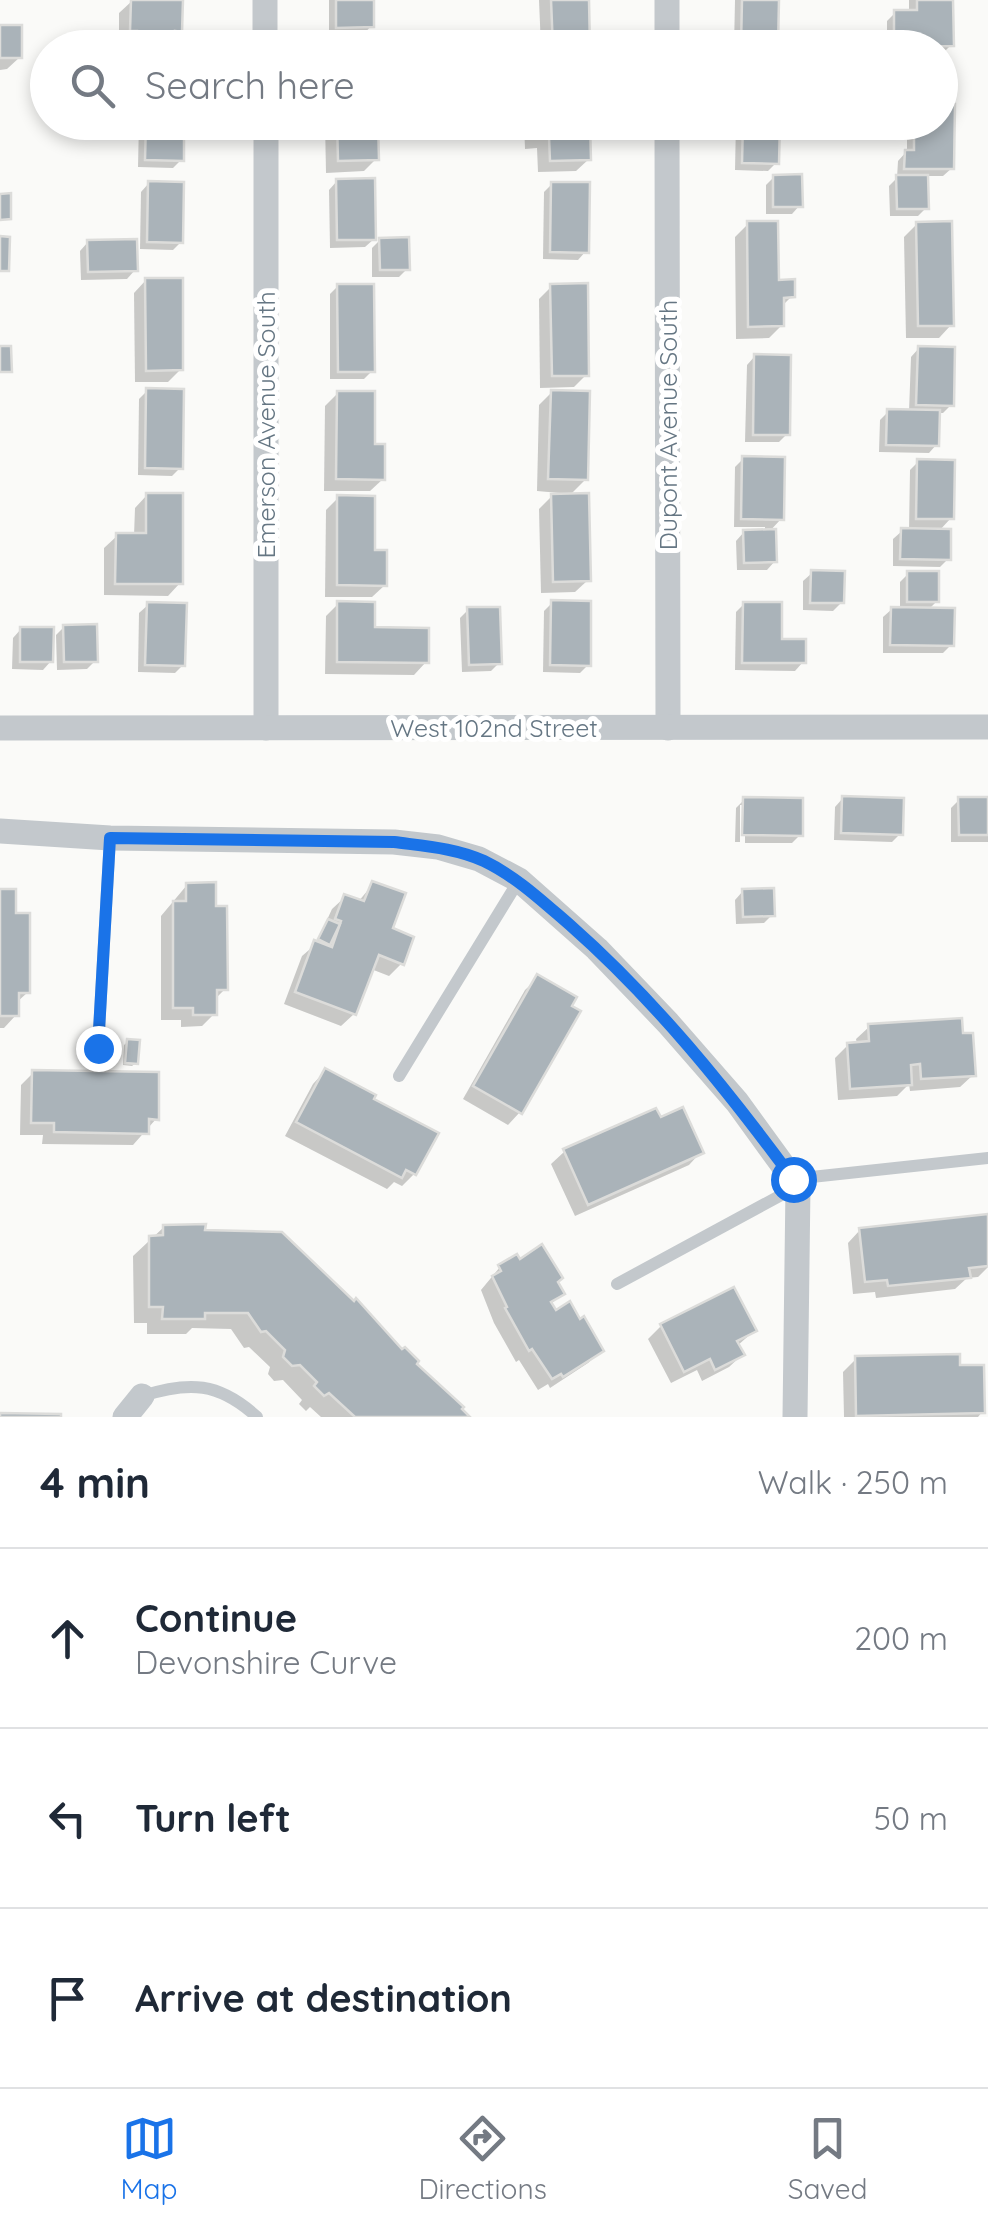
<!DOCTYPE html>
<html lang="en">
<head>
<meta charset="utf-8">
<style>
  body { margin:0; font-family:Quicksand,sans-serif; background:#f2f2f3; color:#1f2937 }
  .stop { position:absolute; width:30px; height:30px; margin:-22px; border:8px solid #1a73e8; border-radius:50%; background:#fff }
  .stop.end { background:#1a73e8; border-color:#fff; box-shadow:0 2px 10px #0008 }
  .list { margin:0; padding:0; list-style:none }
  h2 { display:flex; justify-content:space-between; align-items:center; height:130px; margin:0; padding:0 40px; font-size:42px }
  h2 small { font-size:32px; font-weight:400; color:#747a83 }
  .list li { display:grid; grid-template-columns:65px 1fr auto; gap:30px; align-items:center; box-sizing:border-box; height:180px; padding:0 40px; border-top:2px solid #e0e1e3 }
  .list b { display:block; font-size:38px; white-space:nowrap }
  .list p { margin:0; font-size:32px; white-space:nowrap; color:#747a83 }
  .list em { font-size:32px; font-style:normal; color:#747a83 }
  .icon { flex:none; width:55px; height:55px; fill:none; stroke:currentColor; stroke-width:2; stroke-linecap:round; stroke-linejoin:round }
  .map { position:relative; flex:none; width:988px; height:1417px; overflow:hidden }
  .search { position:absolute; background:#fff; box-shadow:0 5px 15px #0003; left:30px; right:30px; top:30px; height:110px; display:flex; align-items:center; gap:25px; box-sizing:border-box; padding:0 35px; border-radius:55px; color:#747a83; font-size:38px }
  .sheet { height:670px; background:#fff }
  nav { display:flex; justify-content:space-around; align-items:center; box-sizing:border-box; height:140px; border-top:2px solid #e0e1e3; background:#fff; font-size:28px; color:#747a83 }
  nav a { display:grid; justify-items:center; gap:5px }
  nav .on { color:#1a73e8 }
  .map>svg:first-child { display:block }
</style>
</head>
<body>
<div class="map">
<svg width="988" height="1417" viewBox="0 0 988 1417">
  <rect width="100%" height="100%" fill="#fafaf8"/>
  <g fill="#0003">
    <path d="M180,0V30L172,38V48H125V42H119V13L132,1Z"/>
    <path d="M329,0H371V26L363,35H329Z"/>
    <path d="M539,0H587L588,48H541Z"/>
    <path d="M735,0H777L773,48H734Z"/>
    <path d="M909,0H951V45L943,53L940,48H887V21L895,13H909Z"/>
    <path d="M0,28L20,57L7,69L0,70Z"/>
    <path d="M139,122H182L181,160L173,168L138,167Z"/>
    <path d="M325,122H376V159L364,171L326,173Z"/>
    <path d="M524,122H588L589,159L576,171L538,172L537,148L525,149Z"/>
    <path d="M736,122H777L776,163L768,171L735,170Z"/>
    <path d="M907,122H940L952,168L943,176H926V208L918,216H890L889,186L897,178L898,161L907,151Z"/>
    <path d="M774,177L800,205L792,214H766V185Z"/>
    <path d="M337,181L374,239L365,247L330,248L329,190Z"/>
    <path d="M149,183L181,242L173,250L140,249L141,192Z"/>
    <path d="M552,184L586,251L578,260L543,259L544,192Z"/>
    <path d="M748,224L777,282L792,296L781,307L782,325L769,338L736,339L735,237Z"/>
    <path d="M917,224L951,325L939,338H906L904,237Z"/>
    <path d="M380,240L407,269L399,277H372V248Z"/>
    <path d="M88,242L135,270L127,279L81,280L80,251Z"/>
    <path d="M146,280L181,369L168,382H135L134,293Z"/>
    <path d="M338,286L372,371L364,379H330V294Z"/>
    <path d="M551,287L586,375L574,387L540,388L539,299Z"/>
    <path d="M919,348L951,405L943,413H938L937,444L929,453L879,452L880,420L888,412H909L911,357Z"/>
    <path d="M755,356L787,434L779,442H745L747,365Z"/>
    <path d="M147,391L181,467L172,476L138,475L139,399Z"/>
    <path d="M552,392L586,479L571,494L537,491L539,405Z"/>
    <path d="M338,393L372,446L383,479L370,491H324L325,406Z"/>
    <path d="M743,459L781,519L769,532L775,561L767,570H737L736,541L744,532H765V527H734L735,467Z"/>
    <path d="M918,462L951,518L939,531L948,559L940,567L893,566V539L902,531H909L910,470Z"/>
    <path d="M147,495L180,583L168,596L104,595V548L117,536H134L135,508Z"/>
    <path d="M552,496L588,580L575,592L541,593L539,509Z"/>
    <path d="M338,498L372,552L385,585L372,597H325L326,510Z"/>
    <path d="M812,573L842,602L833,611L803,610V581Z"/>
    <path d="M908,574L937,601L928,610L951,645L943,653H883V617L892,609H900V582Z"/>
    <path d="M552,603L588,665L580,673L543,672L544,611Z"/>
    <path d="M338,604L372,630L426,662L414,675L325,674L326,616Z"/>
    <path d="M744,604L803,662L795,671L735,670L736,612Z"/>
    <path d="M148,605L183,665L175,673L138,672L139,613Z"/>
    <path d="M468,610L499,663L491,671L462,672L460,618Z"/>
    <path d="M64,627L95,661L87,669L57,670L56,635Z"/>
    <path d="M21,629L51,661L43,670L12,669L13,638Z"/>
    <path d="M843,798L900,834L892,842L834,840L835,807Z"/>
    <path d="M988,799V842H951V808L959,800Z"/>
    <path d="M744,800L800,835L792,843H745V805H740V842H735L736,808Z"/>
    <path d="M373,884L402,963L389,976L371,969L354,1014L341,1026L284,1004L302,956L316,944L332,909L345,897L358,902Z"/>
    <path d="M187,885L225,989L214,1000V1014L202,1026L181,1027V1020H161V916Z"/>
    <path d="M743,891L772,915L764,923L736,924L735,900Z"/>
    <path d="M0,892L14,916L28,992L16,1003V1015L4,1028H0Z"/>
    <path d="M538,978L520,1112L508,1125L463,1099L525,990Z"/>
    <path d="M869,1027L973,1075L960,1087L910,1091L909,1084L897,1096L838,1100L835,1058L848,1045L857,1044L856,1039Z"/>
    <path d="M128,1042L136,1063L132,1066L123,1065L124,1045Z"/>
    <path d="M325,1071L371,1100L414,1174L402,1186L394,1182L387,1189L285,1136L313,1084Z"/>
    <path d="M33,1073L156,1119L133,1145L42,1144L43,1135H20L21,1085Z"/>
    <path d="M655,1111L659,1120L701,1152L689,1165L575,1216L551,1164L564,1152Z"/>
    <path d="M164,1227L203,1232L414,1364L467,1417H321L310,1407L306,1411L299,1404L302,1400L283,1380L274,1381L268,1374L270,1367L249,1347L244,1348L231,1329L192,1328L186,1334H147V1323H134L133,1256Z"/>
    <path d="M860,1230L988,1239V1267L978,1277L967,1278L955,1289L876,1298L875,1292L853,1294L848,1243Z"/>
    <path d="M500,1267L555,1282L562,1294L550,1305L601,1351L588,1363L550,1388L548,1384L538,1390L519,1360L516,1362L494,1323L481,1290Z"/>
    <path d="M733,1290L754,1331L737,1346L742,1355L729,1367L702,1381L697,1370L671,1383L648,1339L661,1326Z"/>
    <path d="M856,1359L982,1412L978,1417H844L843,1372Z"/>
  </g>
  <g fill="#aab3b9" stroke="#dcdcda" stroke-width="2.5">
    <path d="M131,0H183L182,32L175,31L174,48H137V31H130Z"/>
    <path d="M336,0H374V27L336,28Z"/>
    <path d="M551,0H589L590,48H553Z"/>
    <path d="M742,0H779L778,46L741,45Z"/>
    <path d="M917,0H953L954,46L894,47V10H917Z"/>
    <rect x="0" y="25" width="22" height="33"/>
    <path d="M940,104H955L954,169H904L905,150H914V122H940Z"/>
    <path d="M146,122H184V161L145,160Z"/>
    <path d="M337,122H378L379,160L338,161Z"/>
    <path d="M536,122H590L591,160L550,161L549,137H536Z"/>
    <path d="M743,122H780L779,164L742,163Z"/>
    <path d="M802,174L803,207H773V175Z"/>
    <path d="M896,175H928L929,209H897Z"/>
    <path d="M375,178L376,240H337L336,179Z"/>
    <path d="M148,181L184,182L183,243L147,242Z"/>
    <path d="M551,182H590L589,253L550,252Z"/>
    <path d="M11,193V219L0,220V194Z"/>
    <path d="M747,221H778L779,280L795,279V297L784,298V326L748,327Z"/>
    <path d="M952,221L954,326H918L916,222Z"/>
    <path d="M0,236L10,237L9,271H0Z"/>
    <path d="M409,237L410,270H380L379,238Z"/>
    <path d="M137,239L138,271L88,272L87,240Z"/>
    <path d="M145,278H183V370L146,371Z"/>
    <path d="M588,283L589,376H552L550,284Z"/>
    <path d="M337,284H374L375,372H338Z"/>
    <path d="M0,346H11L12,372H0Z"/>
    <path d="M918,346L955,347L954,406L916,405Z"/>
    <path d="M754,354L791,355L790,435H753Z"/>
    <path d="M146,388L184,389L183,469L145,468Z"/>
    <path d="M551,390L590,391L588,480L548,479Z"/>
    <path d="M337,391H375V444H385V480L336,479Z"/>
    <path d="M887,409L940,410L939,446L886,445Z"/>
    <path d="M742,456L785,457L784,520L741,519Z"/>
    <path d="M917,459L955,460L954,519H916Z"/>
    <path d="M146,493H183V584H115L116,533H146Z"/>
    <path d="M589,493L591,581L553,582L551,494Z"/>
    <path d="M337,495L375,496V550H387V586L337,585Z"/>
    <path d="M901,528L951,529V560L900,559Z"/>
    <path d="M776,529L777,562L744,563L743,530Z"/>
    <path d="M811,570L845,571L844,603H810Z"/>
    <rect x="907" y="571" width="32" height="31"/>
    <path d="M551,600L591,601V666L550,665Z"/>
    <path d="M337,601L375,602V627L429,628V663L337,662Z"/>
    <path d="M147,602L187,603L185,666L145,665Z"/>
    <path d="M743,602H782V639H806V663H742Z"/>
    <path d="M467,607H500L502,664L469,665Z"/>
    <path d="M891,607L955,608L954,646L890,645Z"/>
    <path d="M97,624L98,662H64L63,625Z"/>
    <path d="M20,627H54L53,662H20Z"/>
    <path d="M842,796L904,798L903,835L841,833Z"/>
    <path d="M743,797L803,798V836L742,835Z"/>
    <path d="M958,797H988V835H959Z"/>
    <path d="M372,881L406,893L393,928L414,937L404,965L379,955L356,1015L295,992L314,940L332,947L341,921L335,919L344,894L364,901Z"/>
    <path d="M216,882V906H227L228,990H217V1015H193V1008H173V901H186V883Z"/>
    <path d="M774,888L775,916L743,917L742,889Z"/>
    <path d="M0,889H16V913H30V993H19V1016H0Z"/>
    <path d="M328,919L340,924L330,945L318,939Z"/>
    <path d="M537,974L577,997L572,1006L581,1011L522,1114L473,1086Z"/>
    <path d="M962,1018L963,1033H973L976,1076L921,1079L920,1064L911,1065L912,1085L850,1089L847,1043L869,1041L868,1024Z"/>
    <path d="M127,1039L140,1040L138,1064L125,1063Z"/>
    <path d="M325,1068L376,1095L374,1099L439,1133L416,1175L406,1170L402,1178L296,1122Z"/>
    <path d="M32,1070L159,1072V1120L149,1119V1134L54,1132V1123H31Z"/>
    <path d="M683,1107L704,1153L588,1205L563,1149L656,1108L661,1117Z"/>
    <path d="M988,1214V1266L969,1268L971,1278L888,1286L887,1280L865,1282L859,1228Z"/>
    <path d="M206,1224L205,1230L282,1232L354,1301L356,1298L402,1349L405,1347L419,1361L417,1364L464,1407L462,1409L470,1417H355L329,1393L324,1396L314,1386L317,1382L300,1365L292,1366L283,1357L285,1350L266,1331L261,1332L248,1313H205V1319H162L163,1307H149V1236L163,1235V1225Z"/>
    <path d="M542,1244L563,1278L558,1282L565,1294L551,1302L556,1310L570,1301L580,1319L584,1316L604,1351L563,1377L561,1374L552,1379L532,1349L529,1351L505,1308L507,1307L492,1276L501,1271L498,1265L517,1254L520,1259Z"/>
    <path d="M734,1287L757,1331L737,1341L745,1355L715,1370L710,1359L684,1372L660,1324Z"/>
    <path d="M960,1354V1365H984L985,1413L856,1416L855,1356Z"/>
    <path d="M0,1413L61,1414V1417H0Z"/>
  </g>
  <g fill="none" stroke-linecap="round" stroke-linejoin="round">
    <g stroke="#c3c8cc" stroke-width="12">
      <path d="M98,1048L110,838"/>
      <path d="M399,1076L519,880"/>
      <path d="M793,1179L988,1158"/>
      <path d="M617,1284L798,1186"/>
      <path d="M142,1396C189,1381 219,1382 257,1417"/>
    </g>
    <g stroke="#c3c8cc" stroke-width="25">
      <path d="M265,0V48"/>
      <path d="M667,0V48"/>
      <path d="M266,122V728"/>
      <path d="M667,122L668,728"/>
      <path d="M0,728L988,727"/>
      <path d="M0,831L110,838L394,842L438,847L479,859L519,880L597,949L668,1023L737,1102L798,1186L795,1417"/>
      <path d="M125,1417L142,1396"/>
    </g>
  </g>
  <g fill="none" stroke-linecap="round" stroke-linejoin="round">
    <path stroke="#1a73e8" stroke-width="12" d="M98,1048L110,838L394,842C424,846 456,848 484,861C517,877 542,901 570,925C655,1000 726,1088 793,1179"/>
  </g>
  <g text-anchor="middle" stroke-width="10" stroke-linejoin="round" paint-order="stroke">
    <g font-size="25" fill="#657683" stroke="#fff">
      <text transform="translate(266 425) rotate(-90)" y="9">Emerson Avenue South</text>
      <text transform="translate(668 425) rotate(-90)" y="9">Dupont Avenue South</text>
      <text x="494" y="737">West 102nd Street</text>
    </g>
  </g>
</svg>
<div class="stop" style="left:793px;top:1179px"></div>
<div class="stop end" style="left:98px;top:1048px"></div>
<div class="search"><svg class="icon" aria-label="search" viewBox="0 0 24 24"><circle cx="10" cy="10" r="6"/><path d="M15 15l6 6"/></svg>Search here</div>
</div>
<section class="sheet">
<h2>4 min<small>Walk · 250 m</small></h2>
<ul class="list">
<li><svg class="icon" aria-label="ahead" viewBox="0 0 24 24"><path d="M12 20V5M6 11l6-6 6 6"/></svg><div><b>Continue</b><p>Devonshire Curve</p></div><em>200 m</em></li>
<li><svg class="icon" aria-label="left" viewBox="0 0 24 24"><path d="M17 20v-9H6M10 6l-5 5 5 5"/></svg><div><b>Turn left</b></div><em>50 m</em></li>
<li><svg class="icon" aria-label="arrive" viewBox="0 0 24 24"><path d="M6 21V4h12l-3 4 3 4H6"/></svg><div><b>Arrive at destination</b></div></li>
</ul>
</section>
<nav>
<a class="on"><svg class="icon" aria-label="map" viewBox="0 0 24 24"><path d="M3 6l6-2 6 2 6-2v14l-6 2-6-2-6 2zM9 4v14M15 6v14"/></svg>Map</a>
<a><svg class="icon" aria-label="directions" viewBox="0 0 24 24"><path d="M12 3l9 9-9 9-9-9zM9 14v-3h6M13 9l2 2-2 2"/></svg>Directions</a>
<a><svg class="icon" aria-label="saved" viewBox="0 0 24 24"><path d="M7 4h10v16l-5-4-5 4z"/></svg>Saved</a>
</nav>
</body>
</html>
